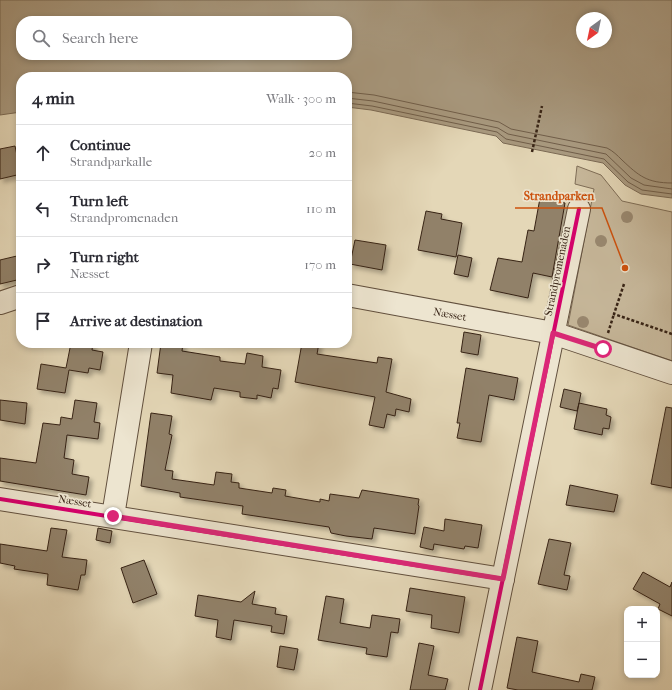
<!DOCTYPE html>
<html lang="en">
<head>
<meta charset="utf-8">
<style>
  body { margin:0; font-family:"IM FELL French Canon",serif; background:#f7f7f7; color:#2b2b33 }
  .controls { position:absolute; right:12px; bottom:12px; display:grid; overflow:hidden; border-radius:8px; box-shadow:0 2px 6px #0003 }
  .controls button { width:36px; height:36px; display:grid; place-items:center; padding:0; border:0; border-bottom:1px solid #e1e1e2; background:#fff; color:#2b2b33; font:20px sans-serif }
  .compass { position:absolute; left:576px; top:12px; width:36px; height:36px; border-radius:50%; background:#fff; box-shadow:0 2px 6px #0003; rotate:213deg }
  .stop { position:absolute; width:12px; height:12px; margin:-9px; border:3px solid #db2777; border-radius:50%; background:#fff }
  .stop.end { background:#db2777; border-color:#fff; box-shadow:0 1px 4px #0008 }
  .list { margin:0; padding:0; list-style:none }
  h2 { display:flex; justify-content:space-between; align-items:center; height:52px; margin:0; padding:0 16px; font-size:17px }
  h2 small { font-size:13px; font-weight:400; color:#7c7c81 }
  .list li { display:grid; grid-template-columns:26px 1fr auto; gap:12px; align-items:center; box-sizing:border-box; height:56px; padding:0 16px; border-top:1px solid #e1e1e2 }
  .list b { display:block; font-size:15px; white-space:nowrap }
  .list p { margin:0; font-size:13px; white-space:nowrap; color:#7c7c81 }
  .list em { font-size:13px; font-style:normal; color:#7c7c81 }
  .icon { flex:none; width:22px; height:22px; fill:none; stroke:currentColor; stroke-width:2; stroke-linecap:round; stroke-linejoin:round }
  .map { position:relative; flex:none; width:672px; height:690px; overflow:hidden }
  .search { position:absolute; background:#fff; box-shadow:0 2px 6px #0003; left:16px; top:16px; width:336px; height:44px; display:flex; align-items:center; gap:10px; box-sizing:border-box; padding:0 14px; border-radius:16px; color:#7c7c81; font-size:15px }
  .panel { position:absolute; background:#fff; box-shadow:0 2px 6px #0003; left:16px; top:72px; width:336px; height:276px; border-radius:16px }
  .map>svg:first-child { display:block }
</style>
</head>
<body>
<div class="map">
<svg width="672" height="690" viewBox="0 0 672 690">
  <defs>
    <filter id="shadow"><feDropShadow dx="3.5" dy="3.5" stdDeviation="2" flood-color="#0004"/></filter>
  </defs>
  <rect width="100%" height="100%" fill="#e4d7b7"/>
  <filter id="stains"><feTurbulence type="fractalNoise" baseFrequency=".005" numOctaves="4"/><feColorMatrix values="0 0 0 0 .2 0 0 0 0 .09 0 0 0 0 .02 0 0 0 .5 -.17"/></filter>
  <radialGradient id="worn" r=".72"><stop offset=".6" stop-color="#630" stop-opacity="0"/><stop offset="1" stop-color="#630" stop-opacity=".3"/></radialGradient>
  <path fill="#c7b89b" stroke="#7f6e58" d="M577,166L601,175L622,201L672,212V361L568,325L594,189L575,184Z"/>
  <path fill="#a99a80" stroke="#7b6a55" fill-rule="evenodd" d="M0,0H672V198L641,194L625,185L603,163L503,143L496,136L371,110L347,107V77H21V112L0,115ZM582,18H606V42H582ZM21,21H347V55H21Z"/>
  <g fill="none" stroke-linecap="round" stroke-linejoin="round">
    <g stroke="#705e4a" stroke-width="1">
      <path d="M347,92L374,95L499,122L511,129L607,148C613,151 617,155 622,160C639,176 647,183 672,183"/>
      <path d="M347,98L373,101L498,128L508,134L606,154L631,178L644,185L672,189"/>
      <path d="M347,103L372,106L497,132L506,139L604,159L628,182L642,190L672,194"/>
    </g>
  </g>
  <g fill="#918169" stroke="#372315" filter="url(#shadow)">
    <path d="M15,146L21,174L0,179V149Z"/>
    <path d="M540,198L565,203L552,277L533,273L528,298L490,290L498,258L522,262L528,230L534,231Z"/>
    <path d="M426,211L442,214L441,219L462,223L456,257L418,250Z"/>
    <path d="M355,240L386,245L382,270L350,264Z"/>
    <path d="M21,255V279L0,284V260Z"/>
    <path d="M458,255L472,258L468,277L454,274Z"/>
    <path d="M464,332L481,335L478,355L461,352Z"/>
    <path d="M71,343H93L92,350L103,352L100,370L89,368L88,373L69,370L65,393L37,389L41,364L66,368Z"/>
    <path d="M161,343H183L182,351L220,357V361L245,364L247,353L263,356L262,367L281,370L278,389L273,388L271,398L257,395V399L240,397V392L214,388L211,400L171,393L173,375L157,373Z"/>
    <path d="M302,343H319L317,354L377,363L378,357L392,359L386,392L411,399L409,412L396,409L395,416L387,414L384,428L369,425L375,397L295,382Z"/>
    <path d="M466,368L518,378L514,400L489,395L481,442L457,438L460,423H457Z"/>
    <path d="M564,389L581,393L579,403L607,409L606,415L611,417L609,429L603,428L602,435L574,429L579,403L577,411L560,407Z"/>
    <path d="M0,400L27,403L25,424L0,420Z"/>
    <path d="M75,400L97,403L94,422L100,423L98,439L67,435L64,458L74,460L72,474L89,477L86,495L0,481V458L36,463L43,423L60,425L61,417L72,419Z"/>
    <path d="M666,407L672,408V488L651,484Z"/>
    <path d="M151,413L172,416L169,434L172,435L165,470L173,471L172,479L214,485L216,472L232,474L231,482L239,483V488L272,493L273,488L286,490L285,496L320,502V499L329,501L330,494L359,498L362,490L419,499L418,505L419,506L415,534L374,528L372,539L346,536L331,533L329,527L242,514L243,506L180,497V493L141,486Z"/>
    <path d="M570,485L618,495L614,512L566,505Z"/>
    <path d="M445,519L482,525L478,548L465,546L464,549L434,544L433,550L420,547L424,527L444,531Z"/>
    <path d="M51,528L67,530L62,557L87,560L85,575H81L78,590L47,585L48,574L14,569L15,566L0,563V544L47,551Z"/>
    <path d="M98,528L112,531L110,543L96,540Z"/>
    <path d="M549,539L571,543L564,575L570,576L567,590L538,584Z"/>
    <path d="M144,560L157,594L133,603L121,568Z"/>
    <path d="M643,572L670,587L672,582V616L658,609L660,604L633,589Z"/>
    <path d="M410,588L465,597L459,633L431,628L432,615L406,611Z"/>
    <path d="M255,591L252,604L276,608L275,614L287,616L284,634L271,632L272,626L234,620L231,640L216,637L218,620L195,616L198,595L241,602Z"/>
    <path d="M326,596L344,599L340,623L370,628L372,615L400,619L398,633L391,632L387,657L366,654L367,648L318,640Z"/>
    <path d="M517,637L538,641L532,672L579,682L581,674L595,677L592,690H518L507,688Z"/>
    <path d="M419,643L434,646L428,675L448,679L445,690H410Z"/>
    <path d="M280,646L298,649L294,670L277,667Z"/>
  </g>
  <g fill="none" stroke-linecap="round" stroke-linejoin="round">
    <defs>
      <g id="minor">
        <path d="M347,295L553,333L672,373"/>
        <path d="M0,303L21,296"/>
        <path d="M0,499L503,579"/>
        <path d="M113,516L141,343"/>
        <path d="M480,690L579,209"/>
      </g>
    </defs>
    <use href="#minor" stroke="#62503e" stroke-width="24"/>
    <g stroke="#372315" stroke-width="2.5" stroke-dasharray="3 2" stroke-linecap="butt">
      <path d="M532,152L542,106"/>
      <path d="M624,284L614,314L672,334"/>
      <path d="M608,333L614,314"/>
    </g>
    <use href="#minor" stroke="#ede5d0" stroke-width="22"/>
    <defs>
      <g id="cycleway">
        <path d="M0,499L503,579"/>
        <path d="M480,690L579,209"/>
      </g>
    </defs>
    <use href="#cycleway" stroke="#ede5d0" stroke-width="6"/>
    <use href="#cycleway" stroke="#d6006c" stroke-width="4"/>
  </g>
  <g fill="#998870">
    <circle cx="627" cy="217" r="6"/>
    <circle cx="601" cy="241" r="6"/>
    <circle cx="583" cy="322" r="6"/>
  </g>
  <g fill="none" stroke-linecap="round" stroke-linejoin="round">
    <path stroke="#db2777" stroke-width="5" d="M113,516L503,579L553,333L603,349"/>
  </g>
  <g text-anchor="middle" stroke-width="3.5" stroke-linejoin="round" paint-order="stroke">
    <g font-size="11" fill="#372315" stroke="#ede5d0">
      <text transform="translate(557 271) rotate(-78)" y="4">Strandpromenaden</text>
      <text transform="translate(450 314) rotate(10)" y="4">Næsset</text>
      <text transform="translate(75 501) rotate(9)" y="4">Næsset</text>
    </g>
  </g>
  <path fill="none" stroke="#cd510d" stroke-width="1.5" d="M625 268L602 208H515"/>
  <circle fill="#cd510d" stroke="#ede5d0" stroke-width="1.5" cx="625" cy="268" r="4"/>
  <g font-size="12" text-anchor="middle" font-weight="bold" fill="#cd510d" stroke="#ede5d0" stroke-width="3.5" stroke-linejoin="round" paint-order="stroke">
    <text x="559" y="200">Strandparken</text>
  </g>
  <rect width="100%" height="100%" filter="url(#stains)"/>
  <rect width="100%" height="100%" fill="url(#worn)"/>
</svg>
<div class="controls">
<button>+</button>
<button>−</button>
</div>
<svg class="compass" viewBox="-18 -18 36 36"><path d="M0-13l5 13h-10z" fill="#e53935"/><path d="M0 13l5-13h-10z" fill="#7c7c81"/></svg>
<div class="stop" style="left:603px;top:349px"></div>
<div class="stop end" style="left:113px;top:516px"></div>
<div class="search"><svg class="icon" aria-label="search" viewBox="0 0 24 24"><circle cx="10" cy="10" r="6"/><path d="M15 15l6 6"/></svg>Search here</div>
<section class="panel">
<h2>4 min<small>Walk · 300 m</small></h2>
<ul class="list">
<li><svg class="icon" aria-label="ahead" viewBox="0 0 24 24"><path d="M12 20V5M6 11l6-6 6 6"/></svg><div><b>Continue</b><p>Strandparkalle</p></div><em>20 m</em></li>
<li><svg class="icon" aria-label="left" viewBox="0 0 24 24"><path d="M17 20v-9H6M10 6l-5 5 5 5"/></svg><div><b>Turn left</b><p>Strandpromenaden</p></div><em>110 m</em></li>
<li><svg class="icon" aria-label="right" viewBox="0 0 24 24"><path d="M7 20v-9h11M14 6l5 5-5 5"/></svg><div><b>Turn right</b><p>Næsset</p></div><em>170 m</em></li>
<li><svg class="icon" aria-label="arrive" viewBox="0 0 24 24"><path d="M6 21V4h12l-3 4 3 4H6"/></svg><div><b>Arrive at destination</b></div></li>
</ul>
</section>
</div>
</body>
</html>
